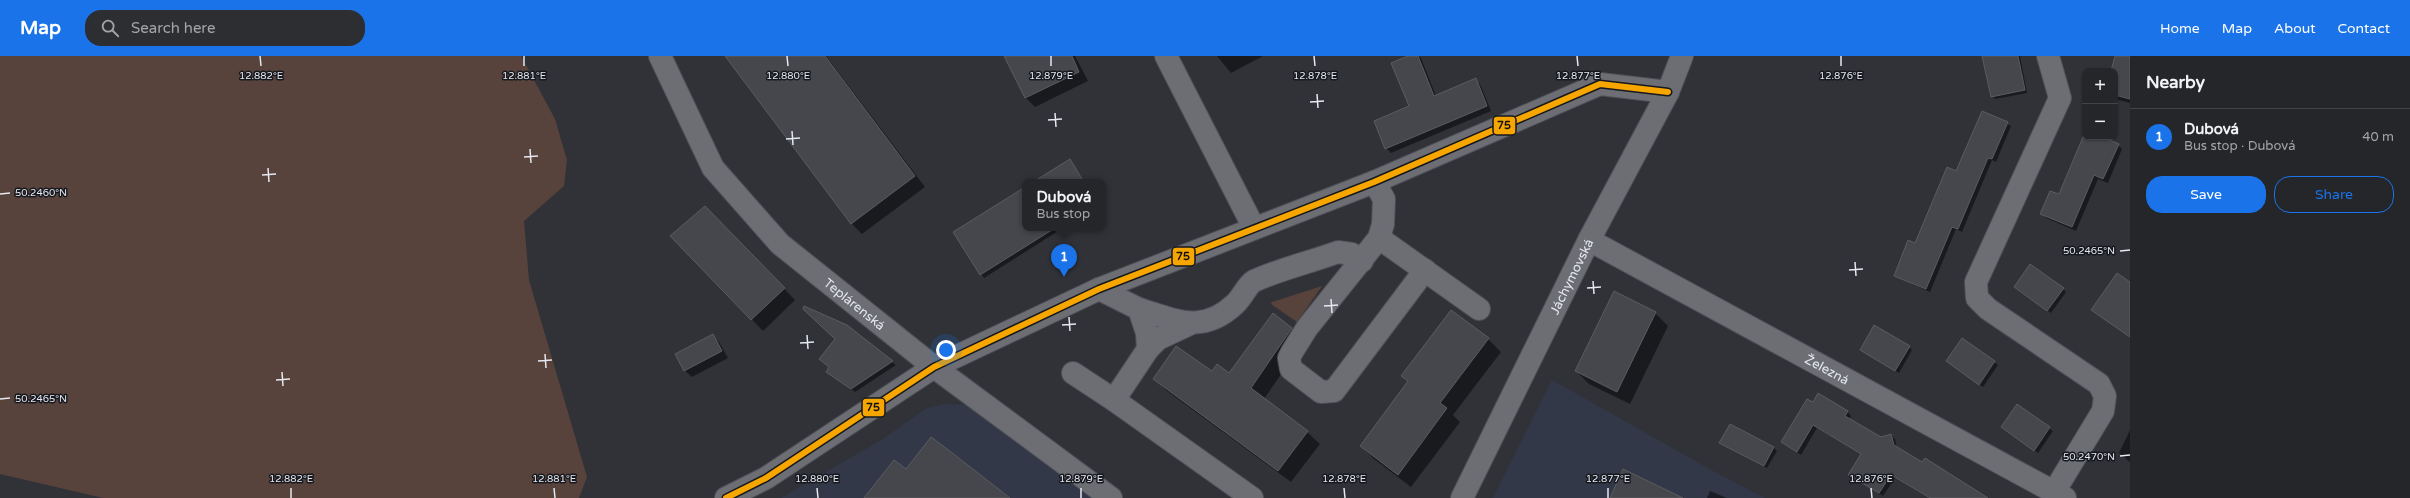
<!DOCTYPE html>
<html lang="en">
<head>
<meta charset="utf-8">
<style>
  body { margin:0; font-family:"Varela Round",sans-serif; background:#2c2e32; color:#f1f3f6 }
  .controls { position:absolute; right:12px; top:12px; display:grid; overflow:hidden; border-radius:8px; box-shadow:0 1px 3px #0004 }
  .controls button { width:36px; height:36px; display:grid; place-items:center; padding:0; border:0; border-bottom:1px solid #414347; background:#24262a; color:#f1f3f6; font:20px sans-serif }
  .you { position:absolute; left:946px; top:294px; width:14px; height:14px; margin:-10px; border:3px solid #fff; border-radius:50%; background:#1a73e8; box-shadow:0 0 0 6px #1a73e833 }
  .badge { display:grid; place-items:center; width:26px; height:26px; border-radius:50%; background:#1a73e8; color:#fff; font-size:13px; font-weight:700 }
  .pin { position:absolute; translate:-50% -33px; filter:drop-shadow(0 1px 2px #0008) }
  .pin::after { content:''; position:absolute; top:21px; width:14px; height:12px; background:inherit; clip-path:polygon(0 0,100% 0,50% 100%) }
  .popup { position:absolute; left:1022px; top:123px; width:84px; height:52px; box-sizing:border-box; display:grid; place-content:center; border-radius:8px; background:#24262a; filter:drop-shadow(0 1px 3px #0005); font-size:13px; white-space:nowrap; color:#a3a5a8 }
  .popup b { font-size:15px; color:#f1f3f6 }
  .popup::after { content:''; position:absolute; left:50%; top:100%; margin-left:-8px; border:8px solid transparent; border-top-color:#24262a }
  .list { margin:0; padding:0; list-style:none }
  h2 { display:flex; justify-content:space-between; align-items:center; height:52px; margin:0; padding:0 16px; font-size:17px }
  h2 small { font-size:13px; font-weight:400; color:#a3a5a8 }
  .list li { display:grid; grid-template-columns:26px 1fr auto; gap:12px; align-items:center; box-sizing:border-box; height:56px; padding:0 16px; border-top:1px solid #414347 }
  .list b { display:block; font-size:15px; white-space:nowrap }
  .list p { margin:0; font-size:13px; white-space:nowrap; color:#a3a5a8 }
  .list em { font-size:13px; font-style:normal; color:#a3a5a8 }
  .actions { display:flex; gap:8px; padding:12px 16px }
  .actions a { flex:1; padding:9px 0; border:1px solid #1a73e8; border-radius:16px; text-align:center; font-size:14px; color:#1a73e8 }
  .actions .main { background:#1a73e8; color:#fff }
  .icon { flex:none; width:22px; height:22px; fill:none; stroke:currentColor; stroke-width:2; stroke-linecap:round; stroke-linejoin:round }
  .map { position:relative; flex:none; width:2130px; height:442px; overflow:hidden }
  header { display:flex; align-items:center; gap:24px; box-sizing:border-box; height:56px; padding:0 20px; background:#1a73e8; color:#fff }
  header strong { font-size:19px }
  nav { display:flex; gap:22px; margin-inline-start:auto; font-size:14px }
  .search { width:280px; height:36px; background:#2c2e32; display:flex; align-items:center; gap:10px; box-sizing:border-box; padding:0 14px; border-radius:16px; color:#a3a5a8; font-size:15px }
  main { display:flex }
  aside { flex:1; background:#24262a }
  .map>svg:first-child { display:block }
</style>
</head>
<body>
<header>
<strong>Map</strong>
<div class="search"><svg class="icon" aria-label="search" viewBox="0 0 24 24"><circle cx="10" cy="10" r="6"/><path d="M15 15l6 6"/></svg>Search here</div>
<nav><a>Home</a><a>Map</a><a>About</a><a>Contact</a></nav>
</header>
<main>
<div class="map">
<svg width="2130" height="442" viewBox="0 0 2130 442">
  <rect width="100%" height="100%" fill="#303238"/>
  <g fill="#323848">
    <path d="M1552,324L1713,415L1765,442H1493Z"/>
    <path d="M946,348L970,349L1094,442H781L883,383L927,352Z"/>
  </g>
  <g fill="#57433b">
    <path d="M0,0H521L555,63L567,104L564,130L524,165L529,224L587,421L579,442H103L0,418Z"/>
    <path d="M1322,230L1297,266L1271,248L1272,246Z"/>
  </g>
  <g fill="#0007">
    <path d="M740,0H826L925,131L862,178L851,167Z"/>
    <path d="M1005,0H1075L1088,25L1035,51L1026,42Z"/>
    <path d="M1217,0H1263L1231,17Z"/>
    <path d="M1411,0H1418L1421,2L1436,40L1475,24L1480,28L1491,55L1391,97L1386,92L1410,51Z"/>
    <path d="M1983,0H2020L2027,37L1995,43L1992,40Z"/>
    <path d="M2130,6V47L2115,43V15H2112Z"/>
    <path d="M1983,56L2011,70L1996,106L1992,104L1962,176L1956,173L1930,236L1895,220L1957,117Z"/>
    <path d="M2085,80L2100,81L2118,89L2122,93L2108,127L2098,123L2076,175L2046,162L2042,157L2060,140Z"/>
    <path d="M1070,104L1085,126H1035Z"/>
    <path d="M1025,132V172H1063L984,222L954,176Z"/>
    <path d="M716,162L795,244L763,275L672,180Z"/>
    <path d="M2015,231L2063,233L2066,236L2051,257Z"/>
    <path d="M1451,255L1488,283L1501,296L1453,359L1460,366L1411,431L1374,403L1361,390L1409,326L1402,320Z"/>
    <path d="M1655,257L1668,270L1630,348L1589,328L1576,315Z"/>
    <path d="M1273,259L1304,285L1264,343L1307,376L1320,388L1291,426L1167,335L1155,323L1212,317L1229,318Z"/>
    <path d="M846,270L896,309L855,336L831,319L830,312L836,283Z"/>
    <path d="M713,280L719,286L728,302L692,321L685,315L677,299Z"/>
    <path d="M1962,284L1998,309L1983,331L1947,305Z"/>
    <path d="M1909,291L1912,294L1899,317L1861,294Z"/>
    <path d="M1818,339L1848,356L1851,360L1849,364L1880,382L1891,380L1895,383L1897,392L1987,442H1929L1895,422L1883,440L1850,418L1862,399L1817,372L1801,399L1782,386Z"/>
    <path d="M2017,350L2053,375L2038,397L2002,371Z"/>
    <path d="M2130,374V406L2119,397Z"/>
    <path d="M1721,387L1773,391L1777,395L1767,412Z"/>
    <path d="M1710,435L1727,442H1707Z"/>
  </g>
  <g fill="#45474c" stroke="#5a5c61">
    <path d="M725,0H825L915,120L851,168Z"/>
    <path d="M1004,0H1072L1079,16L1025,42Z"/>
    <path d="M1408,0H1418L1434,40L1476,22L1487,50L1385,93L1374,65L1409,50L1391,7Z"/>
    <path d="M1982,0H2018L2025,34L1991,41Z"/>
    <path d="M2115,0H2130V43L2115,39V15H2111Z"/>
    <path d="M1982,55L2008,66L1992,103L1988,102L1958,173L1952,171L1926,233L1894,220L1908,184L1915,187L1947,111L1956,115Z"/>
    <path d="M2083,81H2102L2119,88L2103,123L2094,119L2072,171L2040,158L2050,135L2059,138Z"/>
    <path d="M1070,103L1084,126H1033Z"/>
    <path d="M1025,131V172H1055L980,219L953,176Z"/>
    <path d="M705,150L785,232L751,264L670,180Z"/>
    <path d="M2030,208L2064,232L2047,255L2014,231Z"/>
    <path d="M2117,217L2130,226V281L2091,254Z"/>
    <path d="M1614,235L1656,256L1617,336L1575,315Z"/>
    <path d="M804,250L847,269L893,305L851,333L826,316L829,311L819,303L835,283L803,253Z"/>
    <path d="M1451,254L1489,282L1440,347L1447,352L1398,419L1360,390L1408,325L1401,320Z"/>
    <path d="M1273,257L1292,272L1251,332L1308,375L1278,415L1153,323L1176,290L1212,315L1217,308L1229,317Z"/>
    <path d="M1874,269L1910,290L1895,315L1860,294Z"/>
    <path d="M713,278L722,295L684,315L675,298Z"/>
    <path d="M1962,282L1995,305L1979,329L1946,305Z"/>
    <path d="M1818,337L1848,355L1845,360L1881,381L1891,378L1894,389L1922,406L1925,402L1988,442H1930L1891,419L1879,437L1848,419L1861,398L1813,369L1797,396L1781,386L1807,343L1813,346Z"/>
    <path d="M2017,348L2050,371L2034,395L2001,371Z"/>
    <path d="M1730,368L1774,391L1764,410L1719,387Z"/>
    <path d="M931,381L951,396L1010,442H864L894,404L906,413Z"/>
    <path d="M1623,413L1683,442H1610Z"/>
  </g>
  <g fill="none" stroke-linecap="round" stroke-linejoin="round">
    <defs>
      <g id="minor">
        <path id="s1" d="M660,0L713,112L780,188L934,311L1111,442"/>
        <path d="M1166,0L1254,172"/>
        <path d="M2048,0L2060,42L1976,226L1977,242L1988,253L2099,328L2105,340L2103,355L2054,436"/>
        <path d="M1374,126L1384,143L1383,168L1379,182L1307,272L1292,296L1289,302L1291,313L1321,336L1334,335L1425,214"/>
        <path d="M1379,182L1479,253"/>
        <path id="s2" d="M1589,184L2065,442"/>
        <path d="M1099,233L1139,253L1147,277L1148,293L1114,344L1252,442"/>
        <path d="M1139,253C1176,264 1202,279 1235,248C1242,242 1247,229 1254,225C1280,213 1311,206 1338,196L1352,198L1362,205"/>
        <path d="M1148,293L1158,283L1190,268"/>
        <path d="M1073,317L1114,344"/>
        <path d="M726,442L766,422L934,311L1099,233L1374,126L1600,28L1668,36"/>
        <path id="s3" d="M1462,442L1589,184L1668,36L1682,0"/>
      </g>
    </defs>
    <use href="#minor" stroke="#4e5056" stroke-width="24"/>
    <use href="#minor" stroke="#6c6e74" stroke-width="22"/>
    <defs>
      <path id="bus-1" d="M726,442L766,422L934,311L1099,233L1374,126L1600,28L1668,36"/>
    </defs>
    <use href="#bus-1" stroke="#16181e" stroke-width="9"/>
    <use href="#bus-1" stroke="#f7a600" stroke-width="6"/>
  </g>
  <path fill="none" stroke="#e5e8f0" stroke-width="1.5" d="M260,0L261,10M524,0V10M787,0L788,10M1051,0V10M1314,0L1315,10M1577,0L1578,10M1841,0V10M1317,38L1318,52M1310,46L1324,45M1055,57L1056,71M1048,64L1062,63M792,75L793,89M786,83L800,82M530,93L531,107M524,101L538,100M268,112L269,126M262,119L276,118M0,138L10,137M2120,195L2130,194M1855,206L1856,220M1849,214L1863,213M1593,225L1594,238M1587,232L1601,231M1331,243L1332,257M1324,250L1338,249M1069,261L1070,275M1062,269L1076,268M807,279L808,293M800,287L814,286M545,298L546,312M538,305L552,304M282,316L283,330M276,324L290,323M0,343L10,342M2120,400L2130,399M291,432V442M554,432L555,442M817,432L818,442M1081,432V442M1344,432L1345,442M1608,432V442M1871,432L1872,442"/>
  <g text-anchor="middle" stroke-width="3" stroke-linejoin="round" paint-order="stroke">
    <g font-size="13" fill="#e5e8f0" stroke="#16181e">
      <text dy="5" stroke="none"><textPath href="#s3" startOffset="247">Jáchymovská</textPath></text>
      <text dy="5" stroke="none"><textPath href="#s1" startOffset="321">Teplárenská</textPath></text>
      <text dy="5" stroke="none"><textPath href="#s2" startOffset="271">Železná</textPath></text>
    </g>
  </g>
  <g font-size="10" text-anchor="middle" fill="#e5e8f0" stroke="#16181e" stroke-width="3" stroke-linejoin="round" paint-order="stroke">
    <text x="261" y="23">12.882°E</text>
    <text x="524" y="23">12.881°E</text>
    <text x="788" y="23">12.880°E</text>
    <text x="1051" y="23">12.879°E</text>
    <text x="1315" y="23">12.878°E</text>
    <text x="1578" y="23">12.877°E</text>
    <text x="1841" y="23">12.876°E</text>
    <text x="41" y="140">50.2460°N</text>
    <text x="2089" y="198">50.2465°N</text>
    <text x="41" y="346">50.2465°N</text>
    <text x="2089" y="404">50.2470°N</text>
    <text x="291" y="426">12.882°E</text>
    <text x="554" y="426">12.881°E</text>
    <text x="817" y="426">12.880°E</text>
    <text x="1081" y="426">12.879°E</text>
    <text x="1344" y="426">12.878°E</text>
    <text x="1608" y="426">12.877°E</text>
    <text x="1871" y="426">12.876°E</text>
  </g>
  <g stroke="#16181e" stroke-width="1.5">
    <rect x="1493" y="60" width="23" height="19" rx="4" fill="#f7a600"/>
    <rect x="1172" y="191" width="23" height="19" rx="4" fill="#f7a600"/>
    <rect x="862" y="342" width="23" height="19" rx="4" fill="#f7a600"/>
  </g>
  <g font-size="11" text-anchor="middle" font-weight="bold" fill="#111">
    <text x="1504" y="73">75</text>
    <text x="1183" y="204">75</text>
    <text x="873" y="355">75</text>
  </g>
</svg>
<div class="controls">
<button>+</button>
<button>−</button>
</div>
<div class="you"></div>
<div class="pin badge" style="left:1064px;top:221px">1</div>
<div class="popup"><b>Dubová</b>Bus stop</div>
</div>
<aside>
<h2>Nearby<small></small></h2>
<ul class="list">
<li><span class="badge">1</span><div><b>Dubová</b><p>Bus stop · Dubová</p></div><em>40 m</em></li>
</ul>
<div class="actions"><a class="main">Save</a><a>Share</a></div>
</aside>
</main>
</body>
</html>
